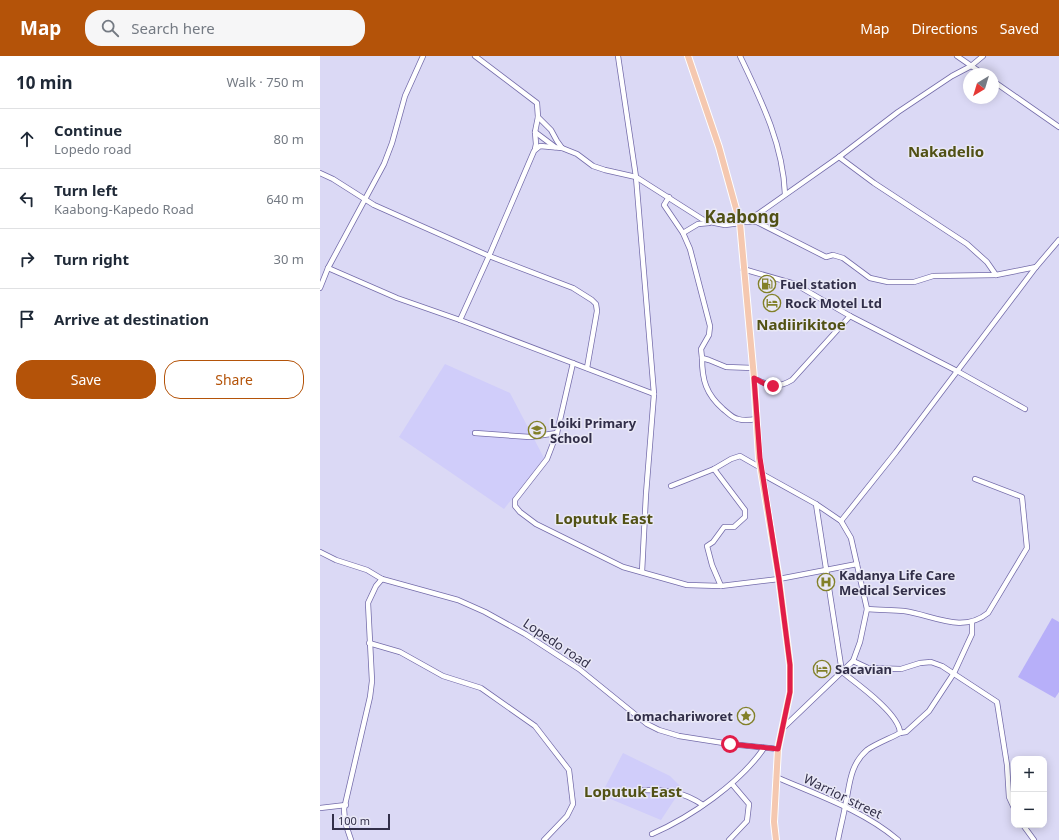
<!DOCTYPE html>
<html lang="en">
<head>
<meta charset="utf-8">
<style>
  body { margin:0; font-family:"Noto Sans",sans-serif; background:#f6f6f7; color:#1f2937 }
  .controls { position:absolute; right:12px; bottom:12px; display:grid; overflow:hidden; border-radius:8px; box-shadow:0 2px 10px #0003 }
  .controls button { width:36px; height:36px; display:grid; place-items:center; padding:0; border:0; border-bottom:1px solid #e0e1e3; background:#fff; color:#1f2937; font:20px sans-serif }
  .compass { position:absolute; left:643px; top:12px; width:36px; height:36px; border-radius:50%; background:#fff; box-shadow:0 2px 10px #0003; rotate:218deg }
  .scale { position:absolute; left:12px; bottom:10px; width:58px; box-sizing:border-box; padding-left:4px; border:2px solid #322f49; border-top:0; font-size:11px; line-height:14px; white-space:nowrap; color:#322f49; -webkit-text-stroke:3px #e9e8f6; paint-order:stroke }
  .stop { position:absolute; width:12px; height:12px; margin:-9px; border:3px solid #e11d48; border-radius:50%; background:#fff }
  .stop.end { background:#e11d48; border-color:#fff; box-shadow:0 1px 4px #0008 }
  .list { margin:0; padding:0; list-style:none }
  h2 { display:flex; justify-content:space-between; align-items:center; height:52px; margin:0; padding:0 16px; font-size:17px }
  h2 small { font-size:13px; font-weight:400; color:#747a83 }
  .list li { display:grid; grid-template-columns:26px 1fr auto; gap:12px; align-items:center; box-sizing:border-box; height:60px; padding:0 16px; border-top:1px solid #e0e1e3 }
  .list b { display:block; font-size:15px; white-space:nowrap }
  .list p { margin:0; font-size:13px; white-space:nowrap; color:#747a83 }
  .list em { font-size:13px; font-style:normal; color:#747a83 }
  .actions { display:flex; gap:8px; padding:12px 16px }
  .actions a { flex:1; padding:9px 0; border:1px solid #b45309; border-radius:16px; text-align:center; font-size:14px; color:#b45309 }
  .actions .main { background:#b45309; color:#fff }
  .icon { flex:none; width:22px; height:22px; fill:none; stroke:currentColor; stroke-width:2; stroke-linecap:round; stroke-linejoin:round }
  .map { position:relative; flex:none; width:739px; height:784px; overflow:hidden }
  header { display:flex; align-items:center; gap:24px; box-sizing:border-box; height:56px; padding:0 20px; background:#b45309; color:#fff }
  header strong { font-size:19px }
  nav { display:flex; gap:22px; margin-inline-start:auto; font-size:14px }
  .search { width:280px; height:36px; background:#f6f6f7; display:flex; align-items:center; gap:10px; box-sizing:border-box; padding:0 14px; border-radius:16px; color:#747a83; font-size:15px }
  main { display:flex }
  aside { flex:1; background:#fff }
  .map>svg:first-child { display:block }
</style>
</head>
<body>
<header>
<strong>Map</strong>
<div class="search"><svg class="icon" aria-label="search" viewBox="0 0 24 24"><circle cx="10" cy="10" r="6"/><path d="M15 15l6 6"/></svg>Search here</div>
<nav><a>Map</a><a>Directions</a><a>Saved</a></nav>
</header>
<main>
<aside>
<h2>10 min<small>Walk · 750 m</small></h2>
<ul class="list">
<li><svg class="icon" aria-label="ahead" viewBox="0 0 24 24"><path d="M12 20V5M6 11l6-6 6 6"/></svg><div><b>Continue</b><p>Lopedo road</p></div><em>80 m</em></li>
<li><svg class="icon" aria-label="left" viewBox="0 0 24 24"><path d="M17 20v-9H6M10 6l-5 5 5 5"/></svg><div><b>Turn left</b><p>Kaabong-Kapedo Road</p></div><em>640 m</em></li>
<li><svg class="icon" aria-label="right" viewBox="0 0 24 24"><path d="M7 20v-9h11M14 6l5 5-5 5"/></svg><div><b>Turn right</b></div><em>30 m</em></li>
<li><svg class="icon" aria-label="arrive" viewBox="0 0 24 24"><path d="M6 21V4h12l-3 4 3 4H6"/></svg><div><b>Arrive at destination</b></div></li>
</ul>
<div class="actions"><a class="main">Save</a><a>Share</a></div>
</aside>
<div class="map">
<svg width="739" height="784" viewBox="0 0 739 784">
  <rect width="100%" height="100%" fill="#dbd9f5"/>
  <g fill="#d0cdfa">
    <path d="M125,308L190,337L224,402L184,453L79,381Z"/>
    <path d="M303,697L350,720L362,732L341,764L281,739Z"/>
  </g>
  <path fill="#b7aff9" d="M732,562L739,566V636L735,642L698,621Z"/>
  <g fill="none" stroke-linecap="round" stroke-linejoin="round">
    <defs>
      <g id="minor">
        <path d="M155,0L217,47L218,61L231,74L237,85L242,92L257,98L273,110L285,114L316,121L382,163L390,166L405,169L420,167L438,158L519,101L578,56L632,20L651,10L663,0"/>
        <path d="M298,0L316,121L334,338L326,438L322,516"/>
        <path d="M420,0C441,44 463,88 465,138"/>
        <path d="M637,0L663,18"/>
        <path d="M673,25L739,71"/>
        <path d="M215,76L235,91"/>
        <path d="M215,93L216,88L215,76L218,61"/>
        <path d="M519,101L554,127L647,188L667,206L676,219"/>
        <path d="M0,117L13,123L54,149L169,200L253,232L272,244L276,248L277,255L267,312"/>
        <path d="M349,141L344,149L363,177L370,193L390,270L389,279L381,293L382,302L389,304L406,311L433,312"/>
        <path d="M423,166H437L506,201L513,199L523,202L550,222L568,226H594L613,220L676,219L716,211"/>
        <path d="M363,177L378,168L389,167"/>
        <path d="M8,212L77,242L140,264L334,338"/>
        <path d="M423,213L475,228L530,260L637,315L705,353"/>
        <path d="M0,232L8,212L64,108L72,87L85,40L103,0"/>
        <path d="M140,264L169,200L214,95L220,90L242,92"/>
        <path d="M382,302C382,324 386,338 403,353C407,356 412,362 418,363C424,365 431,364 437,363"/>
        <path d="M253,307L237,377L227,403L195,444V450L200,456L216,468L303,511L367,529L401,530L459,523L537,508"/>
        <path d="M434,322C448,330 457,333 472,324L530,260"/>
        <path d="M155,377L210,381L237,377"/>
        <path d="M394,413L425,454V461L414,471H404L393,486L387,490L392,509L401,530"/>
        <path d="M442,418L496,448L521,465L531,482L547,553L540,586L533,605L463,672"/>
        <path d="M351,430L394,413L411,403L420,400L441,412"/>
        <path d="M496,448L522,616C536,627 580,658 580,677C571,682 555,688 547,694C529,710 530,729 525,751C523,762 520,773 518,784"/>
        <path d="M521,465L576,396L716,211L739,184"/>
        <path d="M0,496L16,504L47,514L62,523L138,544L165,556L205,578L259,613L317,660L327,668L339,674L359,680L410,688L458,693"/>
        <path d="M547,553C559,554 572,554 584,555C613,559 642,578 668,557L707,492L702,441L655,423"/>
        <path d="M49,587L80,596L123,620L161,632L215,670L249,714L253,748L247,760L224,784"/>
        <path d="M533,605L548,612L581,613L600,607L611,606L622,610L677,646L687,709L689,741L694,752"/>
        <path d="M580,677L586,676L609,655L634,617L652,578V566"/>
        <path d="M456,721C497,739 543,754 578,784"/>
        <path d="M323,734C347,734 362,735 383,749"/>
        <path d="M0,752L26,749"/>
        <path d="M703,769L714,784"/>
        <path d="M332,778C371,761 420,727 444,692"/>
        <path d="M31,784L25,766L24,753L50,641L52,625L48,547L56,530L62,523"/>
        <path d="M409,784L427,765L429,748L412,728"/>
      </g>
      <path id="major" d="M368,0L399,91L420,167L434,322L439,402L459,523L470,609V636L458,693L454,766L456,784"/>
    </defs>
    <use href="#minor" stroke="#746caa" stroke-width="6"/>
    <use href="#major" stroke="#fff" stroke-width="8"/>
    <use href="#minor" stroke="#fff" stroke-width="4.5"/>
    <use href="#major" stroke="#f5c8b0" stroke-width="6"/>
  </g>
  <g fill="none" stroke-linecap="round" stroke-linejoin="round">
    <path stroke="#e11d48" stroke-width="5" d="M410,688L458,693L470,636V609L459,523L440,402L434,322L447,329L453,330"/>
  </g>
  <defs>
    <symbol id="fuel-ring" viewBox="-11 -11 22 22"><circle r="9.5" fill="#e9e8f6" stroke="#828029" stroke-width="1.5"/><path d="M-5.5-6h7V0h2V4h1.3V-2.5L3-4.5l.8-.8L6-3V5H2.5V1h-1V6h-7ZM-4.2-4.7v3.2H.2V-4.7Z" fill="#828029"/></symbol>
    <symbol id="hotel-ring" viewBox="-11 -11 22 22"><circle r="9.5" fill="#e9e8f6" stroke="#828029" stroke-width="1.5"/><path d="M-6-4.5h1.5V1H6V5H4.5V3h-9V5H-6ZM-4 0a1.8 1.8 0 1 1 3.6 0ZM.5 0V-2.5h3Q6-2.5 6 0Z" fill="#828029"/></symbol>
    <symbol id="school-ring" viewBox="-11 -11 22 22"><circle r="9.5" fill="#e9e8f6" stroke="#828029" stroke-width="1.5"/><path d="M0-5L7-2L0 1L-7-2ZM-4 1L0 2.5L4 1V4Q0 6-4 4Z" fill="#828029"/></symbol>
    <symbol id="hospital-ring" viewBox="-11 -11 22 22"><circle r="9.5" fill="#e9e8f6" stroke="#828029" stroke-width="1.5"/><path d="M-5-5h3v3.5h4V-5h3V5h-3V1.5h-4V5h-3Z" fill="#828029"/></symbol>
    <symbol id="sight-ring" viewBox="-11 -11 22 22"><circle r="9.5" fill="#e9e8f6" stroke="#828029" stroke-width="1.5"/><path d="M0-6L1.8-2.2L6-1.7L2.9 1.2L3.7 5.4L0 3.3L-3.7 5.4L-2.9 1.2L-6-1.7L-1.8-2.2Z" fill="#828029"/></symbol>
  </defs>
  <g fill-rule="evenodd">
    <use href="#fuel-ring" x="437" y="218" width="20" height="20"/>
    <use href="#hotel-ring" x="442" y="237" width="20" height="20"/>
    <use href="#school-ring" x="207" y="364" width="20" height="20"/>
    <use href="#hospital-ring" x="496" y="516" width="20" height="20"/>
    <use href="#hotel-ring" x="492" y="603" width="20" height="20"/>
    <use href="#sight-ring" x="416" y="650" width="20" height="20"/>
  </g>
  <g text-anchor="middle" stroke-width="3" stroke-linejoin="round" paint-order="stroke">
    <g font-size="13" font-weight="bold" fill="#322f49" stroke="#e9e8f6" text-anchor="start">
      <text x="460" y="233">Fuel station</text>
      <text x="465" y="252">Rock Motel Ltd</text>
      <text x="230" y="372">Loiki Primary<tspan x="230" dy="15">School</tspan></text>
      <text x="519" y="524">Kadanya Life Care<tspan x="519" dy="15">Medical Services</tspan></text>
      <text x="515" y="618">Sacavian</text>
      <text x="413" y="665" text-anchor="end">Lomachariworet</text>
    </g>
    <g font-size="13" fill="#322f49" stroke="#e9e8f6">
      <text transform="translate(237 587) rotate(34)" y="5">Lopedo road</text>
      <text transform="translate(523 740) rotate(26)" y="5">Warrior street</text>
    </g>
    <g font-size="15" font-weight="bold" fill="#515114" stroke="#e9e8f6">
      <text x="626" y="101">Nakadelio</text>
      <text x="481" y="274">Nadiirikitoe</text>
      <text x="284" y="468">Loputuk East</text>
      <text x="313" y="741">Loputuk East</text>
    </g>
    <g font-size="17" font-weight="bold" fill="#515114" stroke="#e9e8f6">
      <text x="422" y="167">Kaabong</text>
    </g>
  </g>
</svg>
<div class="controls">
<button>+</button>
<button>−</button>
</div>
<svg class="compass" viewBox="-18 -18 36 36"><path d="M0-13l5 13h-10z" fill="#e53935"/><path d="M0 13l5-13h-10z" fill="#747a83"/></svg>
<div class="scale">100 m</div>
<div class="stop" style="left:410px;top:688px"></div>
<div class="stop end" style="left:453px;top:330px"></div>
</div>
</main>
</body>
</html>
